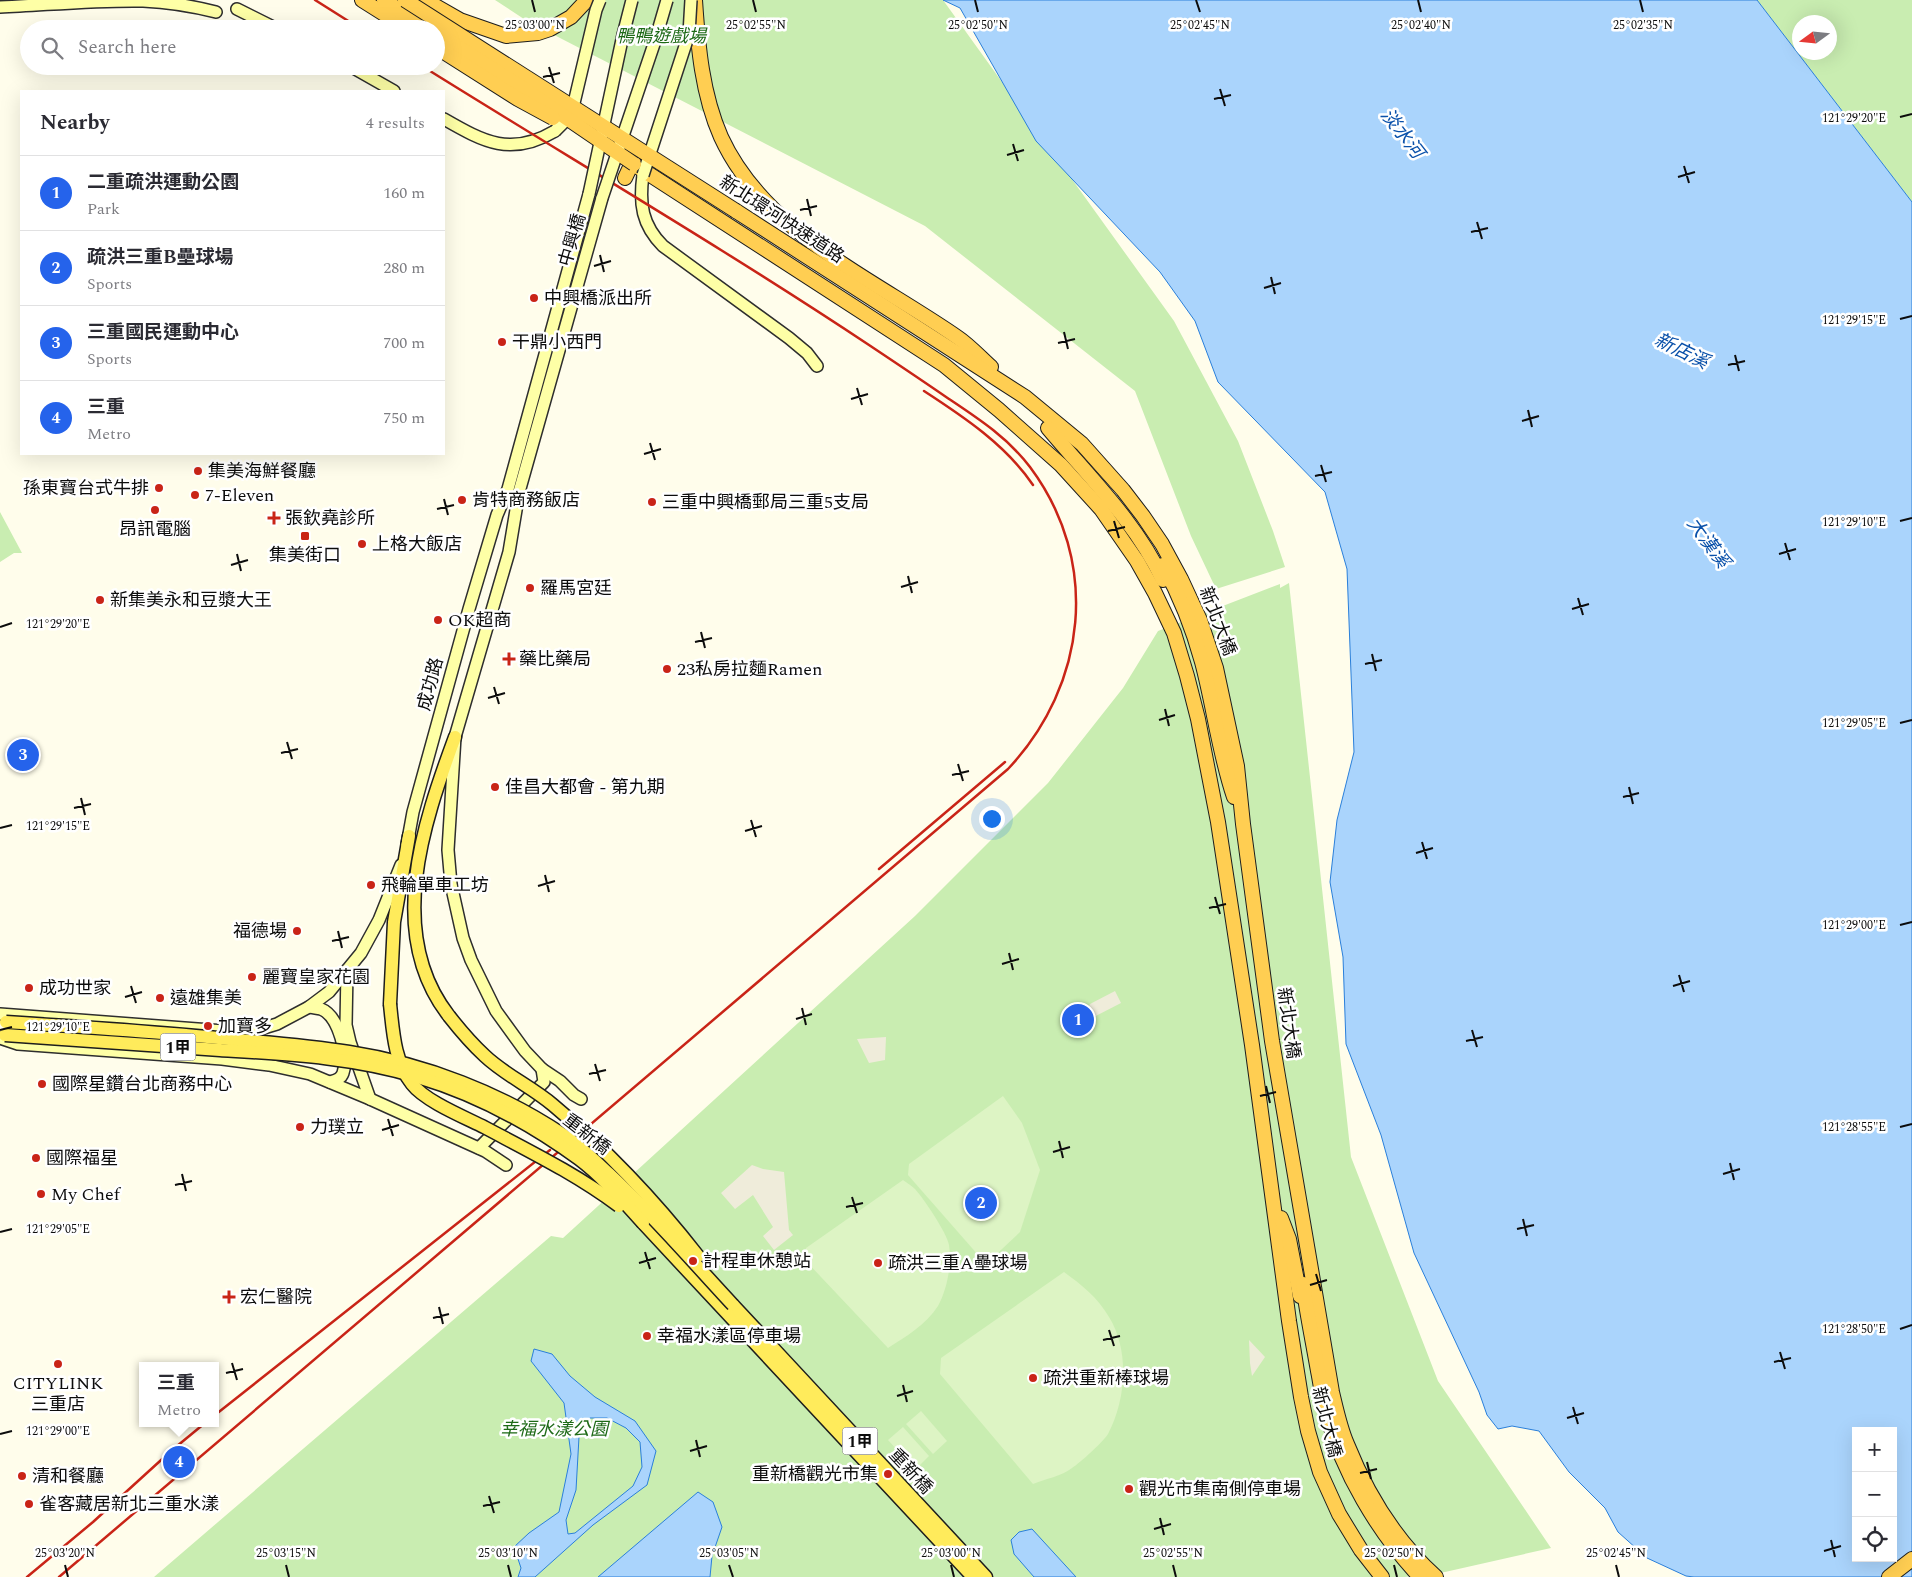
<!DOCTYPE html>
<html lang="en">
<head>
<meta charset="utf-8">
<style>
  body { margin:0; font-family:Spectral,"Noto Sans TC",serif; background:#f7f7f7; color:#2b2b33 }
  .controls { position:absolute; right:15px; bottom:15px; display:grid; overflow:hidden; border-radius:0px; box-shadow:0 5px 20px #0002 }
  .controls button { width:45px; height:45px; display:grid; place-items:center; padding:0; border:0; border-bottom:1px solid #e1e1e2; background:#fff; color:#2b2b33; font:25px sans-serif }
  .compass { position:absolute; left:1792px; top:15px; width:45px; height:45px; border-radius:50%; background:#fff; box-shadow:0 5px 20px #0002; rotate:255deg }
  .you { position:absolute; left:991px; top:818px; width:18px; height:18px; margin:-12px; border:4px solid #fff; border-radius:50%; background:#1a73e8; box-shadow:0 0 0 8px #1a73e833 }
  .badge { display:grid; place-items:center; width:32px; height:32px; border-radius:50%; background:#2563eb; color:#fff; font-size:16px; font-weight:700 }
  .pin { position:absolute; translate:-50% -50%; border:2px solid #fff; box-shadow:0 1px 5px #0006 }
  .popup { position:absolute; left:139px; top:1362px; width:80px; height:65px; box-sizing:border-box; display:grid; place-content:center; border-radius:0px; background:#fff; filter:drop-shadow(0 1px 4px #0005); font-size:16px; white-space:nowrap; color:#7c7c81 }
  .popup b { font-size:19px; color:#2b2b33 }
  .popup::after { content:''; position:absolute; left:50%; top:100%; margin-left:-10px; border:10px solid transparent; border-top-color:#fff }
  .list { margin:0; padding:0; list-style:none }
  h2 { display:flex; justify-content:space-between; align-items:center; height:65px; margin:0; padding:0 20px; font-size:21px }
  h2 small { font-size:16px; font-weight:400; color:#7c7c81 }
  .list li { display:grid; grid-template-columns:32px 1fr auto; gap:15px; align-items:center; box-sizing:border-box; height:75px; padding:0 20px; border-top:1px solid #e1e1e2 }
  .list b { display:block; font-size:19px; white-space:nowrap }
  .list p { margin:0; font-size:16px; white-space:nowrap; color:#7c7c81 }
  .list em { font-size:16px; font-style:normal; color:#7c7c81 }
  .icon { flex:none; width:28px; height:28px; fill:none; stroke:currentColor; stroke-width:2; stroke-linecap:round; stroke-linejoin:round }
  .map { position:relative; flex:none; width:1912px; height:1577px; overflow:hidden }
  .search { position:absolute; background:#fff; box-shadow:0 5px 20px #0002; left:20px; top:20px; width:425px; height:55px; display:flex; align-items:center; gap:12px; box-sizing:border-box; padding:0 18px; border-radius:28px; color:#7c7c81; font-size:19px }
  .panel { position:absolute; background:#fff; box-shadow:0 5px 20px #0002; left:20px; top:90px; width:425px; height:365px; border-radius:0px }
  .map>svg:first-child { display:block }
</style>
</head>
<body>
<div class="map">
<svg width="1912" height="1577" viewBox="0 0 1912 1577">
  <rect width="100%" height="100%" fill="#fffdeb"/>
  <g fill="#c9edb1" fill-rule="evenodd">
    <path d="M495,0H943L1174,321L1238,441L1273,531L1285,567L1216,589L1191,536L1135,391L925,226L527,21Z"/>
    <path d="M1757,0H1912V202ZM1830,22V52H1800V22Z"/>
    <path d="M0,512L22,553H14L0,562Z"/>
    <path d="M1289,583L1351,1157L1438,1381L1551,1548L1445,1572L1405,1577H154L551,1236L563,1238L915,916L1048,783L1123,688L1158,631L1280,584V588Z"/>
  </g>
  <g fill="#ddf4c4">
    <path d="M1003,1096L1022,1123L1040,1170L1020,1232L986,1264L908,1175L909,1164Z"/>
    <path d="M903,1180C907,1183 912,1186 915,1189C924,1199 947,1233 949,1245C952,1264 947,1290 938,1306C926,1325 905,1337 888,1348L804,1259L806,1248Z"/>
    <path d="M1064,1272C1082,1285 1098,1298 1109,1317C1130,1351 1126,1400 1108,1434C1104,1441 1080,1463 1072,1468C1062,1476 1045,1479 1033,1484L940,1374L941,1358Z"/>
    <path d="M921,1411L947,1441L933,1454L906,1424Z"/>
    <path d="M903,1427L929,1456L915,1470L888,1440Z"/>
  </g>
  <g fill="#efecda">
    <path d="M1115,991L1121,1003L1088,1020L1086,1013L1090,1004Z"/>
    <path d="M886,1037L885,1060L869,1063L857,1039Z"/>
    <path d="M752,1165L763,1169L784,1172L789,1230L793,1235L774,1250L763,1236L773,1227L753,1195L735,1209L721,1193Z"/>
    <path d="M1249,1340L1265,1357L1252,1376L1250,1363Z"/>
  </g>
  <g fill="#aad4fc" stroke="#2a7fda" fill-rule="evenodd">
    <path d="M943,0H1757L1912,202V1577H1694L1686,1576L1647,1558L1618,1532L1605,1508L1569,1472L1539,1431L1512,1426L1498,1429L1487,1415L1479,1392L1414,1253L1381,1135L1346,1044L1343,957L1330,882L1337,820L1354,752L1347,569L1325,492L1218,382L1195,321L1160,272L1036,141L960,8ZM1856,1431H1893V1558H1856Z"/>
    <path d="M534,1349L552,1354L570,1376L595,1397L635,1421L656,1451L647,1485L593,1525L535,1577H518L521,1568L514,1547L529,1533L559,1512L571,1454L564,1403L531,1361ZM590,1418H607L626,1428L640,1442L642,1467L633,1486L575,1533L568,1534L566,1520L576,1490L579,1437Z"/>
    <path d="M698,1492L713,1502L722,1527L712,1556L710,1577H598Z"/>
    <path d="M1032,1529L1076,1577H1034L1014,1554L1011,1540L1019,1532Z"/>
  </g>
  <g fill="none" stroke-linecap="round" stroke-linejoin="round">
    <defs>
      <g id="secondary">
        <path d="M0,7C47,5 96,0 143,1C168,2 192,6 216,12"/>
        <path d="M237,9L277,29"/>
        <path d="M350,66L394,91"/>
        <path d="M444,119C484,142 511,157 555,131"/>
        <path d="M643,175C639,204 642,225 663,246L789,338L807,353L817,366"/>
        <path d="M407,845L413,812L469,609L497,515L508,489L589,194"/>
        <path d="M347,970L346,1025L350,1042L370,1099"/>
        <path d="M309,1007C313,1008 318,1008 321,1009C339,1016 349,1057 343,1073C341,1079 336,1080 330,1082"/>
        <path d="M0,1014L224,1031L257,1030L277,1024L309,1007L329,992L361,953L379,920L401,865"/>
        <path d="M0,1038L18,1044L222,1059L269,1065L310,1074L370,1099L485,1151L506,1165"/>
        <path d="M581,1099L574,1095L560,1081L542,1069L525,1051L496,1011L471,960L463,938L451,884L448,850L455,737L509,552L519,492L602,198"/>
        <path d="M479,1148L544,1082L542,1069"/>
      </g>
      <g id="primary">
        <path d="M390,1004L394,922L409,836"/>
        <path d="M449,1016C385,934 423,824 455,737"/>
        <path d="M643,1223L973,1577"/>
        <path d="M733,1305L986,1577"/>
      </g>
      <g id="trunk">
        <path d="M362,0L408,29"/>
        <path d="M384,0L429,29"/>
        <path d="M425,0L460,20L506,36L538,33L550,29L571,17L587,0"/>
        <path d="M695,0C698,46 702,94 721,137C765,233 875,280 957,337C969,345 980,357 991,367"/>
        <path d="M635,165L944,365L999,410L1061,465L1101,509L1137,561L1155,593L1174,633L1187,676L1198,719L1218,822L1252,1045L1289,1321L1301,1397L1308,1431L1320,1472L1339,1514L1361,1550L1382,1577"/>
        <path d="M625,178L633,161"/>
        <path d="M736,211L1025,397L1082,444L1123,490L1143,516L1162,544L1181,579L1200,620L1216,668L1237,766L1243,824L1272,1041L1332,1392C1336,1409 1340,1428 1347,1444C1367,1494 1396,1541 1436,1577"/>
        <path d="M1048,428C1089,477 1136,522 1163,580"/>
        <path d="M1163,565C1180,596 1193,629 1202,662C1214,707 1219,753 1234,797"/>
        <path d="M1281,1218L1289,1239L1300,1296"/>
        <path d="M1303,1284C1307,1314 1313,1342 1318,1371C1321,1385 1322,1399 1326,1412C1343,1473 1377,1531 1420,1577"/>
        <path d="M1889,1577L1912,1559"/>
      </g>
    </defs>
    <use href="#secondary" stroke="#2e2e2e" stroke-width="14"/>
    <use href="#primary" stroke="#1d1d1d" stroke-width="15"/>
    <use href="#trunk" stroke="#1d1d1d" stroke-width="16"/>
    <use href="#secondary" stroke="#feffa6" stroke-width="11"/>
    <use href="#primary" stroke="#ffeb5b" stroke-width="12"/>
    <use href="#trunk" stroke="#ffce52" stroke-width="14"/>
    <g stroke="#c92417" stroke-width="2.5">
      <path d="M315,0L361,29"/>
      <path d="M924,391C964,417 1006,445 1033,485"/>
      <path d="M879,869L1005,762"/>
      <path d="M215,1415L550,1150"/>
      <path d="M27,1577L93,1522L171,1451L205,1423"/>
      <path d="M59,1577L1008,769C1087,685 1101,562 1030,467C1008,438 979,419 949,399C923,381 896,363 869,345C723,248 571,159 422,66"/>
    </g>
    <defs>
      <g id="secondary-bridge">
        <path d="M555,131L564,122L574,103L596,10L600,0"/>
        <path d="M643,175L689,34L691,0"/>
        <path d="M589,194L623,35L632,0"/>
        <path d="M602,198L655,41L667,0"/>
      </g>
      <g id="primary-bridge">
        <path d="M390,1004C393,1031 394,1061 412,1084C425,1101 464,1117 484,1127C531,1152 576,1174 619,1206"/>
        <path d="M449,1016C460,1030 472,1044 485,1056C505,1075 532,1087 553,1105C607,1150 655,1201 698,1256"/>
        <path d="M6,1022C84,1027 162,1032 239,1040C276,1043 313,1046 349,1052C426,1064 501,1093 565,1136C581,1147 595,1161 609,1174C653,1215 692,1261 733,1305"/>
        <path d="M5,1035C76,1040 148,1045 220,1050C286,1054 354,1057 418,1077C475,1094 531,1124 579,1159C603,1177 623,1201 643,1223"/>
      </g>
      <g id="trunk-bridge">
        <path d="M405,0L736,211"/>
        <path d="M436,33L524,89L634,164"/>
        <path d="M436,47L518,99L553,118"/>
      </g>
    </defs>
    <use href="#secondary-bridge" stroke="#2e2e2e" stroke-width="14" stroke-linecap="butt"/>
    <use href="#primary-bridge" stroke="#1d1d1d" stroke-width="15" stroke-linecap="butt"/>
    <use href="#trunk-bridge" stroke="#1d1d1d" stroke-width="16" stroke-linecap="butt"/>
    <use href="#secondary-bridge" stroke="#feffa6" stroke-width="11"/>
    <use href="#primary-bridge" stroke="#ffeb5b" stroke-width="12"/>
    <use href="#trunk-bridge" stroke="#ffce52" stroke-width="14"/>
  </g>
  <path fill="none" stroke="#0c0c0c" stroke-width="2" d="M532,0L535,12M753,0L756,12M975,0L978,12M1196,0L1200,12M1418,0L1421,12M1640,0L1643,12M549,67L554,83M543,77L560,73M1220,89L1225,106M1214,99L1231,95M1900,117L1912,114M1013,144L1018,161M1007,155L1024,150M1684,166L1689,183M1678,177L1695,172M807,199L811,216M800,210L817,206M1477,222L1482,239M1471,232L1488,228M600,255L604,272M594,266L611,261M1271,277L1275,294M1264,288L1281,283M1900,319L1912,316M1064,332L1068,349M1058,343L1075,339M1735,355L1739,371M1728,365L1745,361M857,388L862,405M851,399L868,394M1528,410L1532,427M1522,421L1539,416M650,443L655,460M644,454L661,449M1321,465L1326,482M1315,476L1332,472M444,499L448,515M437,509L454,505M1114,521L1119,538M1900,521L1912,518M1108,531L1125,527M1785,543L1790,560M237,554L241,571M1779,554L1796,549M231,565L248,560M908,576L912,593M901,587L918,582M1578,598L1583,615M1572,609L1589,604M0,627L12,623M701,632L705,648M695,642L712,638M1372,654L1376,671M1365,664L1382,660M494,687L499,704M488,698L505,693M1165,709L1169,726M1159,720L1175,715M1900,723L1912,720M287,742L292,759M281,753L298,749M958,764L963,781M952,775L969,771M1629,787L1633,804M1623,797L1639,793M81,798L85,815M74,808L91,804M751,820L756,837M0,828L12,825M745,831L762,826M1422,842L1427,859M1416,853L1433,848M545,875L549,892M538,886L555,881M1215,897L1220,914M1209,908L1226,904M1900,925L1912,922M338,931L342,948M332,941L349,937M1009,953L1013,970M1002,964L1019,959M1679,975L1684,992M131,986L136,1003M1673,986L1690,981M125,997L142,992M802,1008L806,1025M796,1019L812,1014M0,1030L12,1027M1472,1030L1477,1047M1466,1041L1483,1037M595,1064L600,1081M589,1074L606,1070M1266,1086L1270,1103M1260,1096L1276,1092M388,1119L393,1136M1900,1127L1912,1124M382,1130L399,1125M1059,1141L1063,1158M1053,1152L1070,1147M1730,1163L1734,1180M182,1174L186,1191M1723,1174L1740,1169M175,1185L192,1181M852,1197L857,1213M846,1207L863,1203M1523,1219L1527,1236M1517,1229L1534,1225M0,1232L12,1229M645,1252L650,1269M639,1263L656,1258M1316,1274L1321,1291M1310,1285L1327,1280M439,1307L443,1324M433,1318L449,1314M1900,1329L1912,1325M1109,1330L1114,1346M1103,1340L1120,1336M1780,1352L1785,1369M1774,1362L1791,1358M232,1363L237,1380M226,1373L243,1369M903,1385L907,1402M897,1396L913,1391M1573,1407L1578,1424M1567,1418L1584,1413M0,1434L12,1431M696,1440L700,1457M690,1451L707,1446M1367,1462L1371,1479M1360,1473L1377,1469M489,1496L494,1513M483,1506L500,1502M1160,1518L1164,1535M1154,1529L1171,1524M1831,1540L1835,1557M1824,1551L1841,1546M65,1565L68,1577M286,1565L289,1577M508,1565L511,1577M729,1565L733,1577M951,1565L954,1577M1173,1565L1176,1577M1394,1565L1397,1577M1616,1565L1619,1577"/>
  <g fill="#c92417" stroke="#fff" stroke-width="2">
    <circle cx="534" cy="298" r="5"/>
    <circle cx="502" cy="342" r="5"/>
    <circle cx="198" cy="471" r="5"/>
    <circle cx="159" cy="488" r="5"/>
    <circle cx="195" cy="495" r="5"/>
    <circle cx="462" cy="500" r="5"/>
    <circle cx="652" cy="502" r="5"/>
    <circle cx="155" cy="510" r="5"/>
    <path d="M271.5 510.5h5v5h5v5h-5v5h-5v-5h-5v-5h5z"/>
    <rect x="300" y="531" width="10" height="10" rx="2.5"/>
    <circle cx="362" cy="544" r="5"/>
    <circle cx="530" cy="588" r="5"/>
    <circle cx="100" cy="600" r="5"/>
    <circle cx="438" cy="620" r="5"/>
    <path d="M506.5 651.5h5v5h5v5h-5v5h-5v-5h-5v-5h5z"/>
    <circle cx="667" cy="669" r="5"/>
    <circle cx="495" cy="787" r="5"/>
    <circle cx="371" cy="885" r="5"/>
    <circle cx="297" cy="931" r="5"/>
    <circle cx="252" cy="977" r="5"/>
    <circle cx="29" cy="988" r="5"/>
    <circle cx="160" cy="998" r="5"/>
    <circle cx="208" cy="1026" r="5"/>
    <circle cx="42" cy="1084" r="5"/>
    <circle cx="300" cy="1127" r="5"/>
    <circle cx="36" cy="1158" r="5"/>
    <circle cx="41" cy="1194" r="5"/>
    <circle cx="693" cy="1261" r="5"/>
    <circle cx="878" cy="1263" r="5"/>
    <path d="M226.5 1289.5h5v5h5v5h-5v5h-5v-5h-5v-5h5z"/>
    <circle cx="647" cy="1336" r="5"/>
    <circle cx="58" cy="1364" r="5"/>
    <circle cx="1033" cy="1378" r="5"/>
    <circle cx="888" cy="1474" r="5"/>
    <circle cx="22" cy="1476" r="5"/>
    <circle cx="1129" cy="1489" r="5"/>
    <circle cx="29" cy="1504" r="5"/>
  </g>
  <g text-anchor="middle" stroke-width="5" stroke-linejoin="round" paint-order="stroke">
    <g fill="#fff" stroke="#555" stroke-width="1">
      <rect x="160.5" y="1033.5" width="35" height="27" rx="4"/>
      <rect x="842.5" y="1427.5" width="35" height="27" rx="4"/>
    </g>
    <g font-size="16" font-weight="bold" fill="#0c0c0c">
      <text x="178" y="1053">1甲</text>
      <text x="860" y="1447">1甲</text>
    </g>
    <g font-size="18" font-style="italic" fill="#1e6a17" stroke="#fff">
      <text x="661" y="42">鴨鴨遊戲場</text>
      <text x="554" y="1435">幸福水漾公園</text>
    </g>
    <g font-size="18" fill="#0c0c0c" stroke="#fff">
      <text transform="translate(782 219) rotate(33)" y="6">新北環河快速道路</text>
      <text transform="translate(572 240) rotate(-74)" y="6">中興橋</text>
      <text transform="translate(1218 621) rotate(69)" y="6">新北大橋</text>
      <text transform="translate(430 684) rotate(-75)" y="6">成功路</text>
      <text transform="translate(1289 1023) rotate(82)" y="6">新北大橋</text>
      <text transform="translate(587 1134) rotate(38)" y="6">重新橋</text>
      <text transform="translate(1327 1422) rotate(76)" y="6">新北大橋</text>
      <text transform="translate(911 1471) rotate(47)" y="6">重新橋</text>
    </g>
    <g font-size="18" fill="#0c0c0c" stroke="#fff" text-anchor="start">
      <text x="544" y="304">中興橋派出所</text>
      <text x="512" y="348">干鼎小西門</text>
      <text x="208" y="477">集美海鮮餐廳</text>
      <text x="149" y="494" text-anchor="end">孫東寶台式牛排</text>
      <text x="205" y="501">7-Eleven</text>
      <text x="472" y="506">肯特商務飯店</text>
      <text x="662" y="508">三重中興橋郵局三重5支局</text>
      <text x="285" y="524">張欽堯診所</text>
      <text x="155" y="535" text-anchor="middle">昂訊電腦</text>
      <text x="372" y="550">上格大飯店</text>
      <text x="305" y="561" text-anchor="middle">集美街口</text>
      <text x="540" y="594">羅馬宮廷</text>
      <text x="110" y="606">新集美永和豆漿大王</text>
      <text x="448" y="626">OK超商</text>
      <text x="519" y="665">藥比藥局</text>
      <text x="677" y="675">23私房拉麵Ramen</text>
      <text x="505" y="793">佳昌大都會 - 第九期</text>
      <text x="381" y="891">飛輪單車工坊</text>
      <text x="287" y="937" text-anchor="end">福德場</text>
      <text x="262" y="983">麗寶皇家花園</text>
      <text x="39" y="994">成功世家</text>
      <text x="170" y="1004">遠雄集美</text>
      <text x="218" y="1032">加寶多</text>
      <text x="52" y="1090">國際星鑽台北商務中心</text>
      <text x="310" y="1133">力璞立</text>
      <text x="46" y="1164">國際福星</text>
      <text x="51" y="1200">My Chef</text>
      <text x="703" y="1267">計程車休憩站</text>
      <text x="888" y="1269">疏洪三重A壘球場</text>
      <text x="240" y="1303">宏仁醫院</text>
      <text x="657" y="1342">幸福水漾區停車場</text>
      <text x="1043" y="1384">疏洪重新棒球場</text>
      <text x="58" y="1389" text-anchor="middle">CITYLINK<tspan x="58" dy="21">三重店</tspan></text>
      <text x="878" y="1480" text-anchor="end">重新橋觀光市集</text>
      <text x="32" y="1482">清和餐廳</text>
      <text x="1139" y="1495">觀光市集南側停車場</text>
      <text x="39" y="1510">雀客藏居新北三重水漾</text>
    </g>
    <g font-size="19" font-style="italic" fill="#0a51aa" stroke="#fff">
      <text transform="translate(1403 133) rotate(52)" y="7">淡水河</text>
      <text transform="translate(1682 350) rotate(26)" y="7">新店溪</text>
      <text transform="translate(1709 542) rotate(54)" y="7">大漢溪</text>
    </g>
  </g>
  <g font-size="12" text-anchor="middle" fill="#0c0c0c" stroke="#fff" stroke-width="5" stroke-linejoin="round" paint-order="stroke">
    <text x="535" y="29">25°03'00"N</text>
    <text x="756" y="29">25°02'55"N</text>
    <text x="978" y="29">25°02'50"N</text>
    <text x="1200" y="29">25°02'45"N</text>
    <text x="1421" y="29">25°02'40"N</text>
    <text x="1643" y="29">25°02'35"N</text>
    <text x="1854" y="122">121°29'20"E</text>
    <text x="1854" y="324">121°29'15"E</text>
    <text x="1854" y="526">121°29'10"E</text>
    <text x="58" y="628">121°29'20"E</text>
    <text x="1854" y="727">121°29'05"E</text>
    <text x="58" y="830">121°29'15"E</text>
    <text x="1854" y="929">121°29'00"E</text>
    <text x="58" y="1031">121°29'10"E</text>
    <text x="1854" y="1131">121°28'55"E</text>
    <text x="58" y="1233">121°29'05"E</text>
    <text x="1854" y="1333">121°28'50"E</text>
    <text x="58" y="1435">121°29'00"E</text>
    <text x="65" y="1557">25°03'20"N</text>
    <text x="286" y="1557">25°03'15"N</text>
    <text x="508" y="1557">25°03'10"N</text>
    <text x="729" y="1557">25°03'05"N</text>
    <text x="951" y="1557">25°03'00"N</text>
    <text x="1173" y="1557">25°02'55"N</text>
    <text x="1394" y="1557">25°02'50"N</text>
    <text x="1616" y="1557">25°02'45"N</text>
  </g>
</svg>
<div class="controls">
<button>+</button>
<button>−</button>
<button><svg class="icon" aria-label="locate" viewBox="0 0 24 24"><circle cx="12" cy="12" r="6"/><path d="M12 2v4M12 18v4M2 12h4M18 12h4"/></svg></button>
</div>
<svg class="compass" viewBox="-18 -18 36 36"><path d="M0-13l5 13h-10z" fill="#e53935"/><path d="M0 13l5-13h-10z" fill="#7c7c81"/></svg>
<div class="you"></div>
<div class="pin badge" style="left:1078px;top:1020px">1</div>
<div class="pin badge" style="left:981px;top:1203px">2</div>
<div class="pin badge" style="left:23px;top:755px">3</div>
<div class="pin badge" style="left:179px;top:1462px">4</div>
<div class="popup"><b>三重</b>Metro</div>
<div class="search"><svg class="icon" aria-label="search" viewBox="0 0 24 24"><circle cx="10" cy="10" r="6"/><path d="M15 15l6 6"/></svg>Search here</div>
<section class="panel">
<h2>Nearby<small>4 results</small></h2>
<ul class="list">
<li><span class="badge">1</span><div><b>二重疏洪運動公園</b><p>Park</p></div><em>160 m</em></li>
<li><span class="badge">2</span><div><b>疏洪三重B壘球場</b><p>Sports</p></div><em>280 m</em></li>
<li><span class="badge">3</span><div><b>三重國民運動中心</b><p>Sports</p></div><em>700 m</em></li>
<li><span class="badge">4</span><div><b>三重</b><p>Metro</p></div><em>750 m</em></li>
</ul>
</section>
</div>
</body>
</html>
